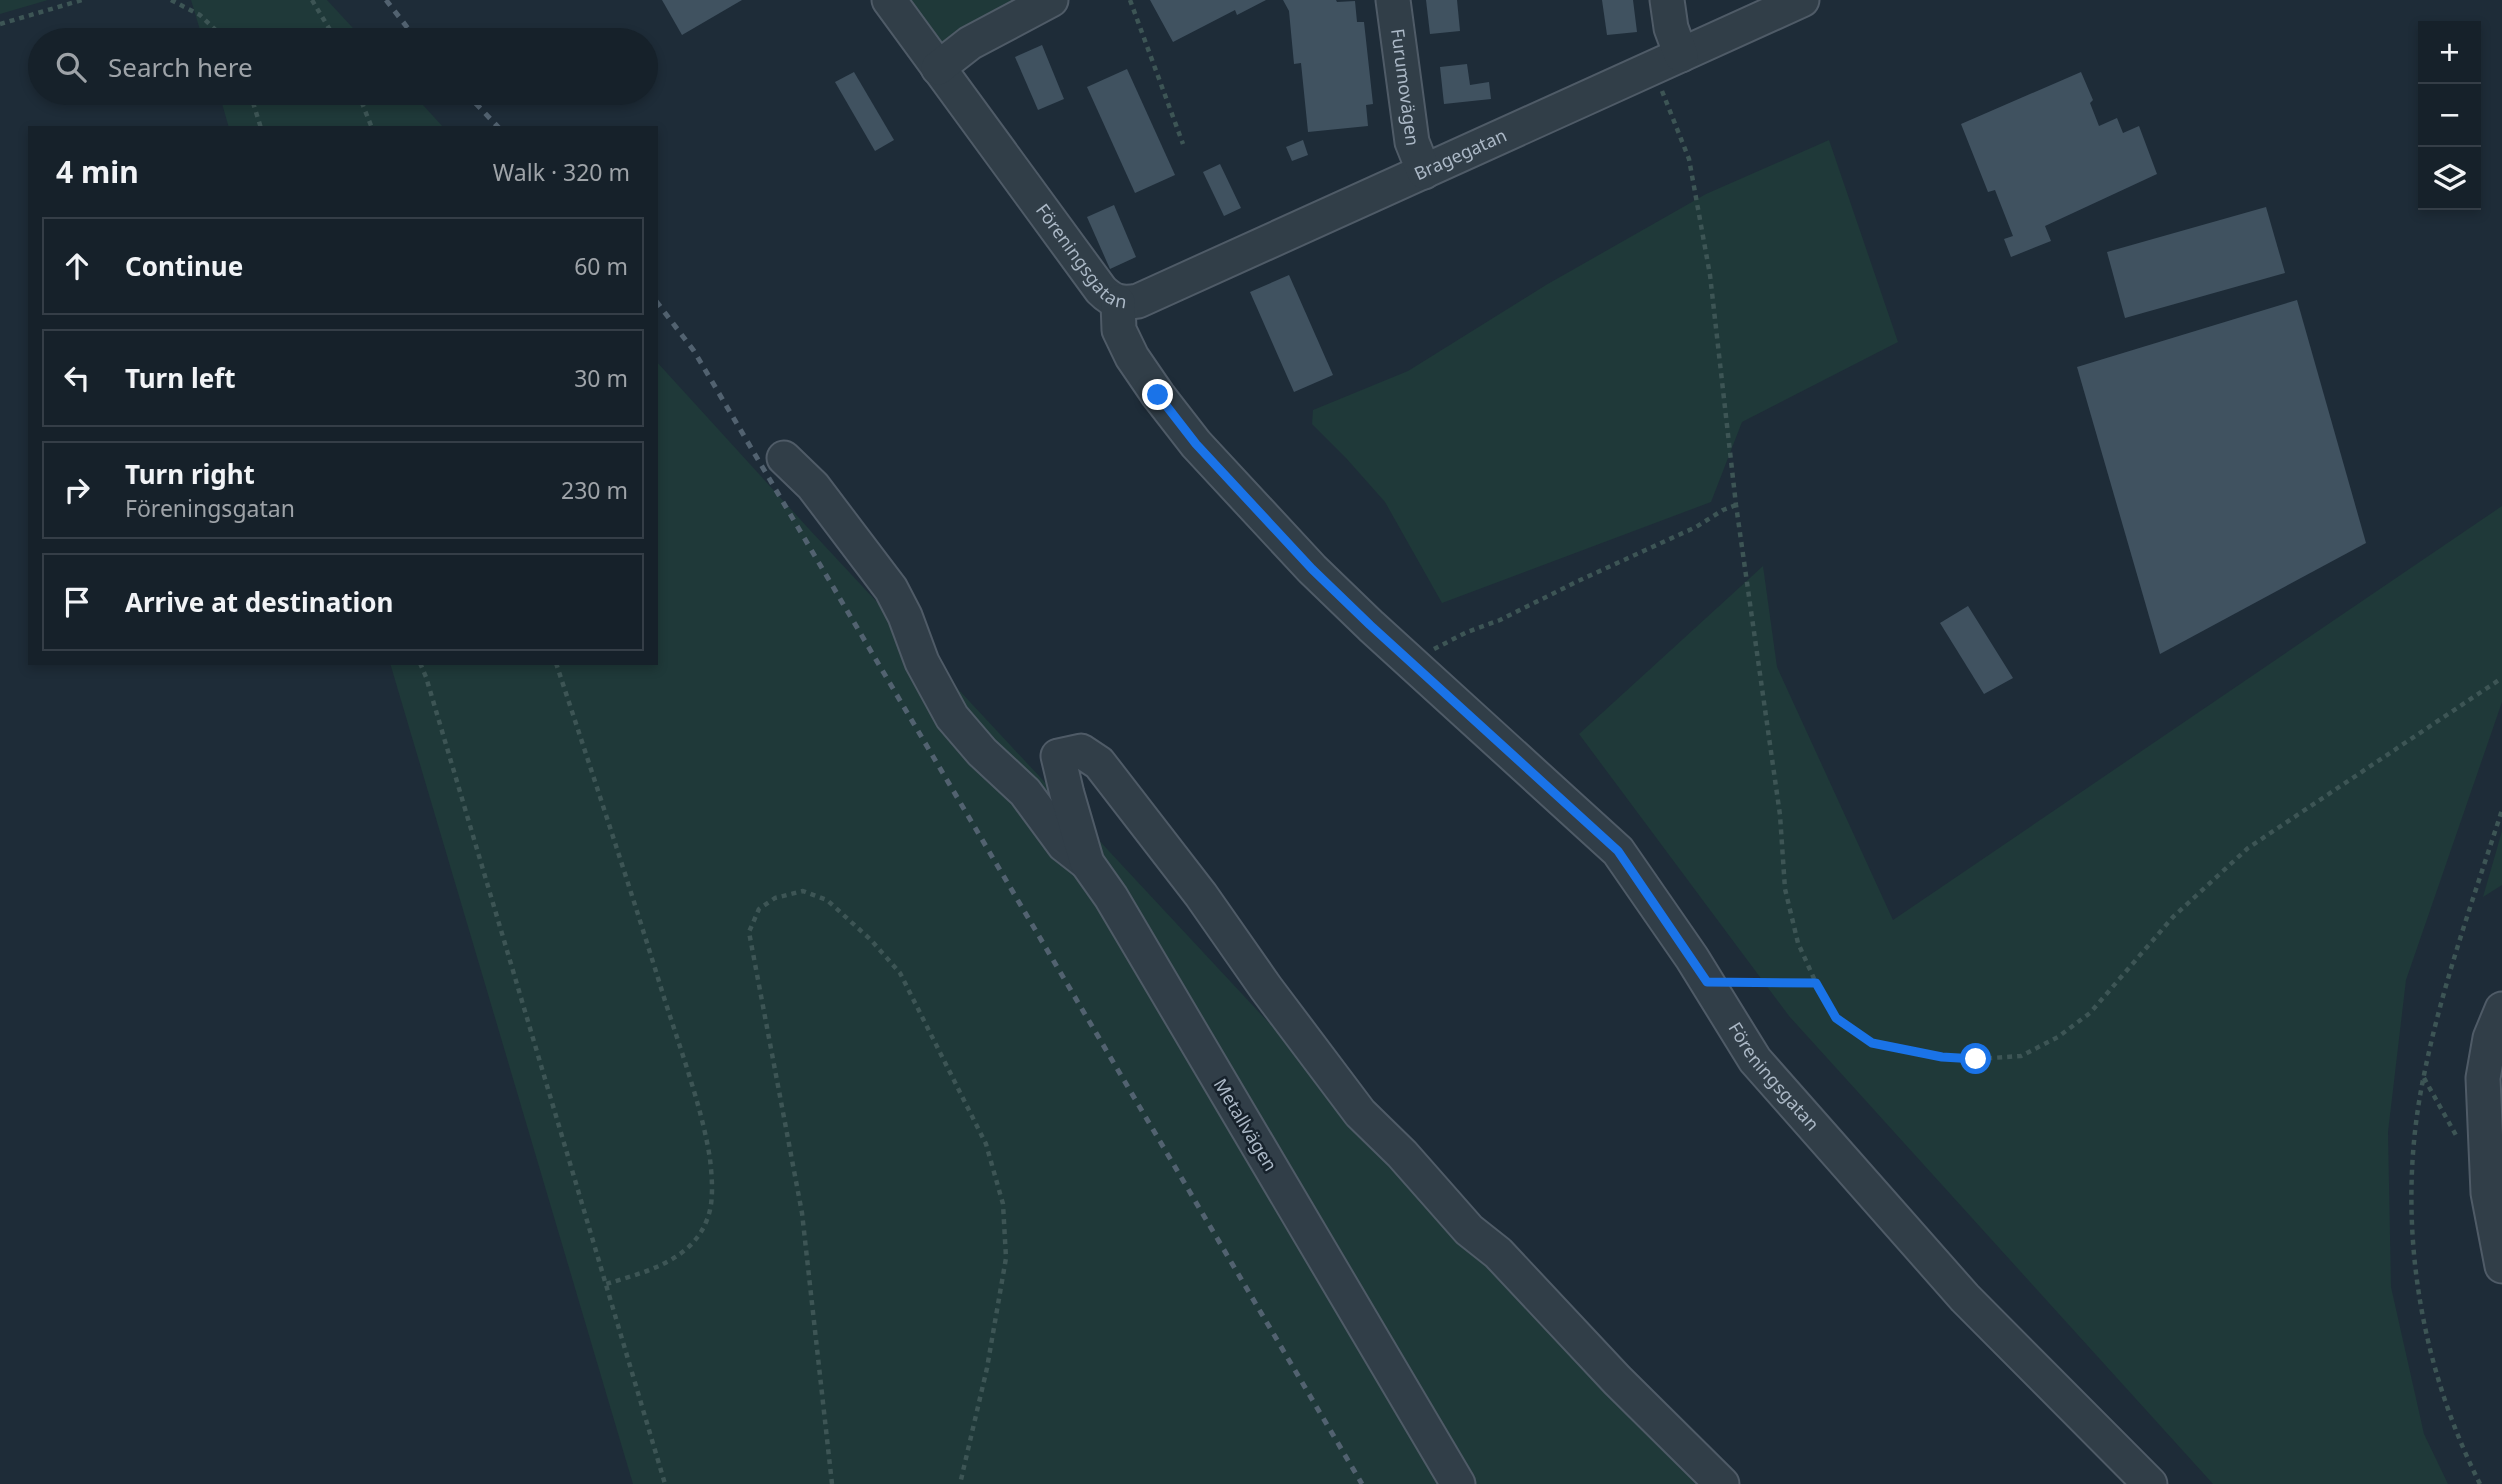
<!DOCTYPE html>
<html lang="en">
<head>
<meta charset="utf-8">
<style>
  body { margin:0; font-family:"Noto Sans",sans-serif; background:#1f2932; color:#f1f3f6 }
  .controls { position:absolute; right:21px; top:21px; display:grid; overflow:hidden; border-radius:0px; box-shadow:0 4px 10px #0003 }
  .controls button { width:63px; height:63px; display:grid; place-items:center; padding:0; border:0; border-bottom:2px solid #353e47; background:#16212a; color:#f1f3f6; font:35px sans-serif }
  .stop { position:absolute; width:21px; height:21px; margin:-16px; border:5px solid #1a73e8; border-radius:50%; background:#fff }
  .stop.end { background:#1a73e8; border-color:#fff; box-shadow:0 2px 7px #0008 }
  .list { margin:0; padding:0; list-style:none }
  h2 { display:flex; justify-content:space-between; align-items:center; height:91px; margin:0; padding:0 28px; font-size:30px }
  h2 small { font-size:23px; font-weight:400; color:#9ea3a8 }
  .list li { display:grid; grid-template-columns:46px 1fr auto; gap:21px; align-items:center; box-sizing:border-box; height:98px; margin:0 14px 14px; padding:0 14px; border:2px solid #353e47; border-radius:0px }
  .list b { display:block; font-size:26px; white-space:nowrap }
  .list p { margin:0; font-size:23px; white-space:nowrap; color:#9ea3a8 }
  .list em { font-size:23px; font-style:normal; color:#9ea3a8 }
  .icon { flex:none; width:38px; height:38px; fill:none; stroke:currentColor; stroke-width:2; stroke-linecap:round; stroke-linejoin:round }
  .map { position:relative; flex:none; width:2502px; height:1484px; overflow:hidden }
  .search { position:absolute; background:#16212a; box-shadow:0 4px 10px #0003; left:28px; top:28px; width:630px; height:77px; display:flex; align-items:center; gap:18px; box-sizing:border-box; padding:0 24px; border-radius:38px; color:#9ea3a8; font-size:26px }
  .panel { position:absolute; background:#16212a; box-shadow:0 4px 10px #0003; left:28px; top:126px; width:630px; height:539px; border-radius:0px }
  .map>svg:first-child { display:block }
</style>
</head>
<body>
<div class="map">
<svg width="2502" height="1484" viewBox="0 0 2502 1484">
  <rect width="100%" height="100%" fill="#1e2c38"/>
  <g fill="#1f3939">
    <path d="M0,0H48L0,14Z"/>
    <path d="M191,0H327L364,40H203Z"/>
    <path d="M891,0H1025L940,64Z"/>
    <path d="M219,93H412L444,128H229Z"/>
    <path d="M1829,140L1898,342L1742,422L1711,502L1442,603L1385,502L1346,458L1312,424L1313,410L1408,371L1546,285L1706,194Z"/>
    <path d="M656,361L809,529L1433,1199L1718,1484H633L390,663H656Z"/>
    <path d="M2502,506V702L2406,980L2388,1132L2391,1287L2424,1434L2448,1484H2213L1789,1016L1579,734L1763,566L1777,667L1893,920Z"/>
    <path d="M2502,831V885L2483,897Z"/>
  </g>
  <g fill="#405260">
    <path d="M662,0H742L682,35Z"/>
    <path d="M1150,0H1266L1237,15L1235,10L1173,42Z"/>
    <path d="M1283,0H1336L1337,2L1355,1L1357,22H1364L1373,104L1366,105L1368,126L1308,132L1301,63L1294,64L1289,11Z"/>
    <path d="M1426,0H1457L1460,31L1430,34Z"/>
    <path d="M1602,0H1633L1637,32L1607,35Z"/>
    <path d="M1042,45L1064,99L1038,110L1015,57Z"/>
    <path d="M1467,64L1470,85L1489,82L1491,99L1444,104L1440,67Z"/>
    <path d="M1127,69L1175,175L1135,193L1087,87Z"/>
    <path d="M854,72L894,140L875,151L835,82Z"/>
    <path d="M2081,72L2093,100L2090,103L2099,126L2117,118L2123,133L2139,126L2157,174L2045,226L2051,241L2011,257L2004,239L2013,236L1995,190L1988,192L1961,124Z"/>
    <path d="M1303,140L1308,155L1292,161L1286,147Z"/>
    <path d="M1220,164L1241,208L1224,216L1203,172Z"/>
    <path d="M1114,205L1136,257L1110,269L1087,217Z"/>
    <path d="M2266,207L2285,273L2125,318L2107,252Z"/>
    <path d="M1289,275L1333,375L1294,392L1250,292Z"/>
    <path d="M2297,300L2366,543L2160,654L2077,367Z"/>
    <path d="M1968,606L2013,678L1984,694L1940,623Z"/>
  </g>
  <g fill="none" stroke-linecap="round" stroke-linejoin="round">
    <defs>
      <g id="minor">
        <path id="s1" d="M889,0L1101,290C1113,302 1122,304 1138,301L1802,0"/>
        <path id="s2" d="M1393,0L1412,142L1424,172"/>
        <path d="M1667,0L1671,28L1681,55"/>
        <path d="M938,68L970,43L1051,0"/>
        <path id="s3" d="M1118,302L1119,330L1132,357L1158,395L1196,444L1312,569L1371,626L1618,851L1692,958L1755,1060L1965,1298L2150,1484"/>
        <path d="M784,458L813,486L891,589L905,616L922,662L952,717L982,752L1025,792L1064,845L1087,863"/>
        <path d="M2502,1009L2490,1038L2483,1078L2488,1193L2502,1266"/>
        <path d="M1458,1484L1111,897L1087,863L1067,794L1058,756L1081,751L1099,763L1201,895L1266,988L1360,1113L1402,1154L1469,1230L1498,1253L1617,1380L1722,1484"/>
      </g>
    </defs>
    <use href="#minor" stroke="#4f5b67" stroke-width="37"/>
    <g stroke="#3d5555" stroke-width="4.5" stroke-dasharray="5 5" stroke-linecap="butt">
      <path d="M171,0L200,15L226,40"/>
      <path d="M312,0L336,40"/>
      <path d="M1130,0L1183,144"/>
      <path d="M0,24L82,0"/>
      <path d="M1662,91L1689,159L1710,275L1736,505L1780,815L1785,889L1798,943L1816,983L1836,1018L1872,1043L1942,1057L1977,1059L2021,1056L2058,1037L2090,1013L2173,917L2248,848L2502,678"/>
      <path d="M250,93L261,128"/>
      <path d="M358,93L372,128"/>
      <path d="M1434,649L1467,632L1500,620L1578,581L1696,527L1723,510L1736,505"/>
      <path d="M420,663L426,677L665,1484"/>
      <path d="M556,663C592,772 628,881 662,991C678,1043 702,1106 710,1159C712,1177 714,1200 708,1217C693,1261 645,1272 606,1284"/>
      <path d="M1740,982L1816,983"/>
      <path d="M2424,1078L2457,1137"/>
      <path d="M832,1484L802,1213L749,932L759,909L775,898L803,891L827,900L871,940L900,973L986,1144L1003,1204L1006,1258L987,1368L960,1484"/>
      <path d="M2480,1484C2417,1359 2395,1213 2424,1075C2442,985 2474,897 2502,810"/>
    </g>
    <use href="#minor" stroke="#313e48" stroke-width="33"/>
    <g stroke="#526270" stroke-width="5" stroke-dasharray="7 7" stroke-linecap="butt">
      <path d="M386,0L417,40"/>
      <path d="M466,93L499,128"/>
      <path d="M656,301L694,351L1362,1484"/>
    </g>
  </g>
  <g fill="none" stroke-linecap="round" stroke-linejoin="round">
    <path stroke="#1a73e8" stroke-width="9" d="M1158,395L1196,444L1312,569L1370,625L1618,851L1707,982L1816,983L1836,1018L1872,1043L1942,1057L1976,1059"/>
  </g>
  <g text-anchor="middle" stroke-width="5" stroke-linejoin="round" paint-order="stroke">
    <g font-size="18" fill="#abb8c6" stroke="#17222c">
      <text dy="6" stroke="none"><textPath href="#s2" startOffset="88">Furumovägen</textPath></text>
      <text dy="6" stroke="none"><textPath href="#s1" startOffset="754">Bragegatan</textPath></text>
      <text dy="6" stroke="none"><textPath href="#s1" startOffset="322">Föreningsgatan</textPath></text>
      <text dy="6" stroke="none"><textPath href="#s3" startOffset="1027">Föreningsgatan</textPath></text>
      <text transform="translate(1245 1125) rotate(59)" y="6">Metallvägen</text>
    </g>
  </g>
</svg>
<div class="controls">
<button>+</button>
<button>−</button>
<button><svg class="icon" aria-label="layers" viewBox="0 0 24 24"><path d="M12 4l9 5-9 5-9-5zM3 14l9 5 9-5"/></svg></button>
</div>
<div class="stop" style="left:1976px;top:1059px"></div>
<div class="stop end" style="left:1158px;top:395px"></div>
<div class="search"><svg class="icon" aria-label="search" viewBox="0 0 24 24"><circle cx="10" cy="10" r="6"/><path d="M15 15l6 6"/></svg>Search here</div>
<section class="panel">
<h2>4 min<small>Walk · 320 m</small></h2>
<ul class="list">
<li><svg class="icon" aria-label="ahead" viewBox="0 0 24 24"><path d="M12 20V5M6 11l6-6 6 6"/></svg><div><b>Continue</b></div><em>60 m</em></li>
<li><svg class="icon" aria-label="left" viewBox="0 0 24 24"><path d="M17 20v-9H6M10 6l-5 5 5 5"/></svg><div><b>Turn left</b></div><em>30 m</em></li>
<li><svg class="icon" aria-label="right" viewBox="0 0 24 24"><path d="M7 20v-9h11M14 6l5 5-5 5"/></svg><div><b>Turn right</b><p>Föreningsgatan</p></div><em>230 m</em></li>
<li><svg class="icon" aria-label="arrive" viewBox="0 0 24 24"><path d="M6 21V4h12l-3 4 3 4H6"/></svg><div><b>Arrive at destination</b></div></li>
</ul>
</section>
</div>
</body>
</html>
